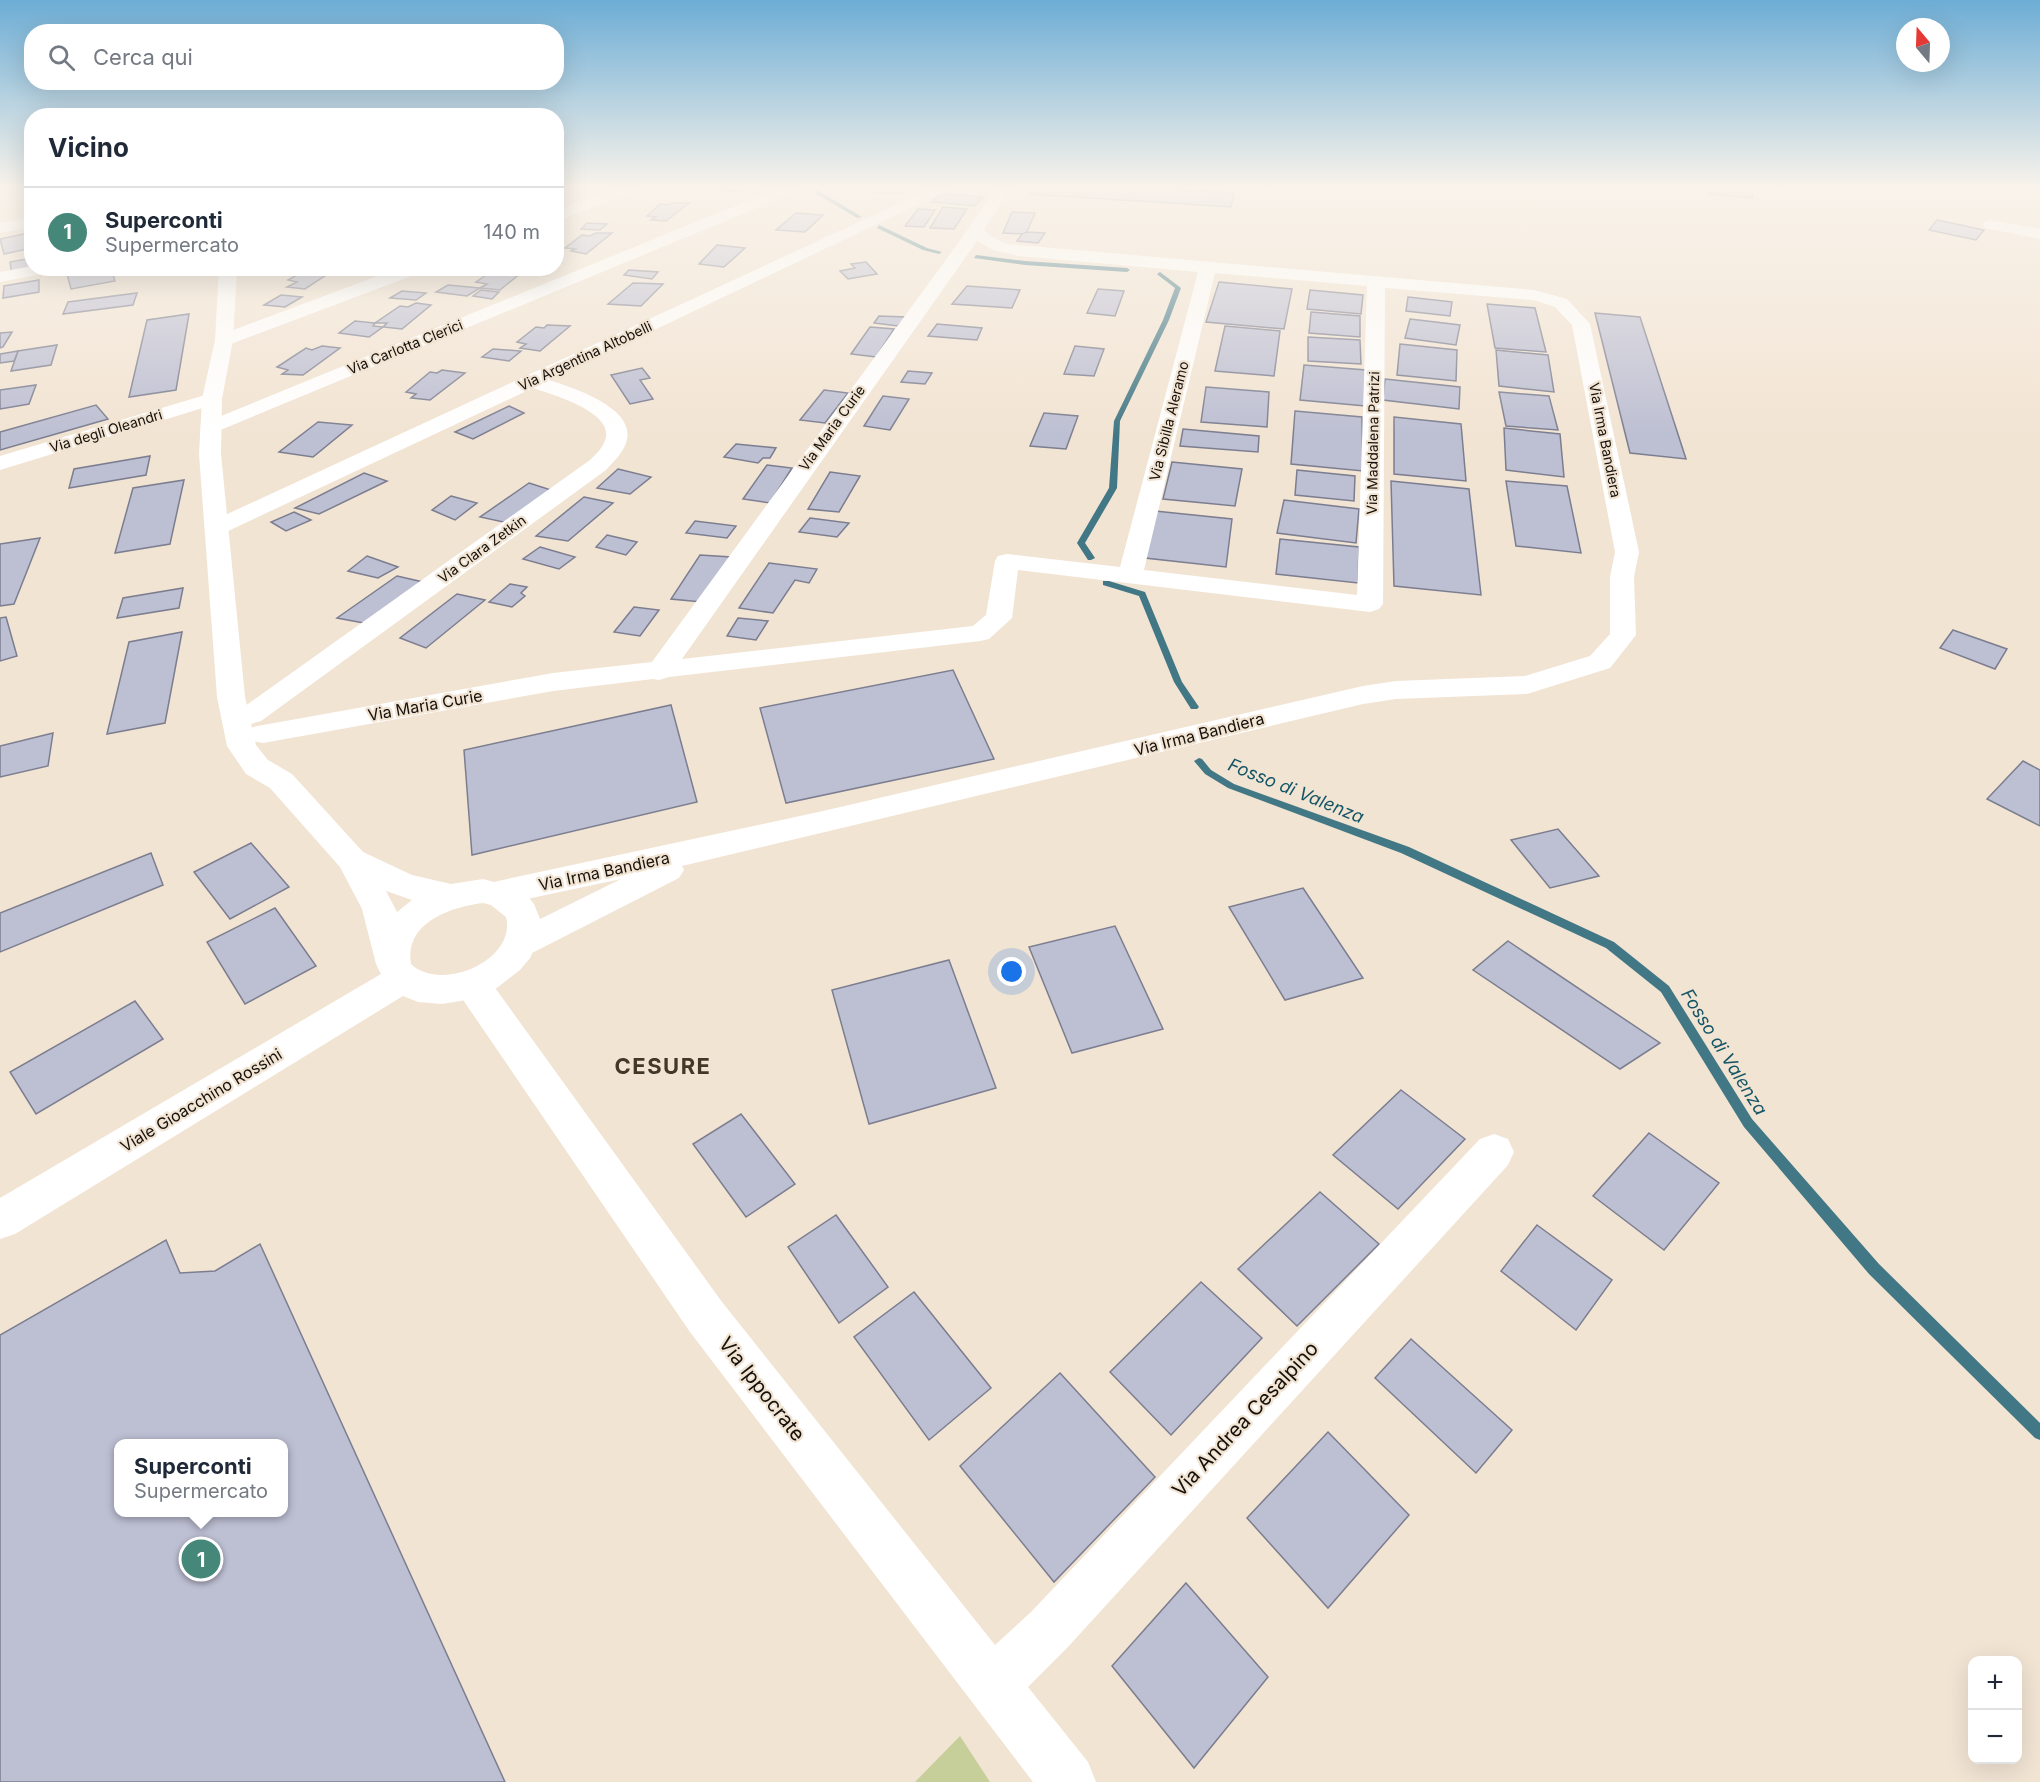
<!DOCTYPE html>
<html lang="it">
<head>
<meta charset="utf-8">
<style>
  body { margin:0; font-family:Inter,sans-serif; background:#f6f6f7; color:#1f2937 }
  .controls { position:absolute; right:18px; bottom:18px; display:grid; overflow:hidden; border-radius:12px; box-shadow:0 6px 24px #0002 }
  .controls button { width:54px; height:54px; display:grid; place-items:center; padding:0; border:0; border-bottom:2px solid #e0e1e3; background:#fff; color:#1f2937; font:30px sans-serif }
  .compass { position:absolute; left:1896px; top:18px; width:54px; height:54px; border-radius:50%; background:#fff; box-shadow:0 6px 24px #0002; rotate:341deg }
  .you { position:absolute; left:1012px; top:972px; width:21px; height:21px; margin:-15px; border:4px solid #fff; border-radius:50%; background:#1a73e8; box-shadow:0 0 0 9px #1a73e833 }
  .badge { display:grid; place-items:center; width:39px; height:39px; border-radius:50%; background:#458778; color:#fff; font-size:20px; font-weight:700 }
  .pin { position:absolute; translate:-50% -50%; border:3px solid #fff; box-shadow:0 2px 6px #0006 }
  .popup { position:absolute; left:114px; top:1439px; width:174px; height:78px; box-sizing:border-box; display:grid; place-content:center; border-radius:12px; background:#fff; filter:drop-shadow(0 2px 4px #0005); font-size:20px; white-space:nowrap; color:#747a83 }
  .popup b { font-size:22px; color:#1f2937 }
  .popup::after { content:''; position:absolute; left:50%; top:100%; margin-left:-12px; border:12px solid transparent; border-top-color:#fff }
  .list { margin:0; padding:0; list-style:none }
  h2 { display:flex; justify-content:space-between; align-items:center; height:78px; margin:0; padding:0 24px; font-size:26px }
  h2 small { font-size:20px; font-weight:400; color:#747a83 }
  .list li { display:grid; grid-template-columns:39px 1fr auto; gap:18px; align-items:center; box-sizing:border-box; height:90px; padding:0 24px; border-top:2px solid #e0e1e3 }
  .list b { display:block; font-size:22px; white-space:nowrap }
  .list p { margin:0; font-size:20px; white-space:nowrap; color:#747a83 }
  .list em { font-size:20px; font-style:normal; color:#747a83 }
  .icon { flex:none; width:33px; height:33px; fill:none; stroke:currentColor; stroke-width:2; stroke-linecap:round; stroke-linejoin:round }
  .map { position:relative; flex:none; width:2040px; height:1782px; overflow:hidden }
  .search { position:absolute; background:#fff; box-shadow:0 6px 24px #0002; left:24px; top:24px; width:540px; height:66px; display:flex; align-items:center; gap:15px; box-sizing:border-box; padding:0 21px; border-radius:24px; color:#747a83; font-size:22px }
  .panel { position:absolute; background:#fff; box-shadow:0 6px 24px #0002; left:24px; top:108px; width:540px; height:168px; border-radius:24px }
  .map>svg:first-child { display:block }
</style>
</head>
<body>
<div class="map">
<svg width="2040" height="1782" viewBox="0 0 2040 1782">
  <rect width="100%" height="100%" fill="#f2e4d3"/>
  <path fill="#c6ce9a" d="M960,1736L990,1782H915Z"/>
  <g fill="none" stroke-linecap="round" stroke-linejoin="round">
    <g fill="#427785" fill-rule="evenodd">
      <path d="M810,188H814L862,217L857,218L810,190Z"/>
      <path d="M879,225L927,248L942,252L939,254L923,250L877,228Z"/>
      <path d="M976,255L1025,261L1127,268L1130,270L1127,272L1025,265L974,258Z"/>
      <path d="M1160,272L1181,288L1169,320L1120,421L1117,488L1085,543L1095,558L1091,560H1088L1077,543L1109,488L1114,421L1163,320L1175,288L1158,275L1157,274Z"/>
      <path d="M1103,581H1109L1145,592L1182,682L1199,707L1197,709H1191L1174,682L1139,596L1103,585Z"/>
      <path d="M1199,758L1202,759L1211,770L1234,784L1409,847L1614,942L1669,986L1752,1119L1879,1264L2040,1423V1440L2035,1438L1869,1274L1744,1127L1661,992L1606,948L1401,853L1228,788L1205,774L1194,761Z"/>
    </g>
  </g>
  <g fill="#bdbfd3" stroke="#7c7e90" stroke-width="1.5" fill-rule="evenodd">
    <path d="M721,185H747L740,192L716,190Z"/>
    <path d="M869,185H910L902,194L874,192L876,189L866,188Z"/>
    <path d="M1034,185H1108L1234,193L1231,207L1029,194Z"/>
    <path d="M1707,185L1750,188L1753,198L1709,194Z"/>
    <path d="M940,193L983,197L975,206L932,202Z"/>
    <path d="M673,203H689L666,221L651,220L656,217L647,216L660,204L667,205Z"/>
    <path d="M943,207L967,209L954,229L930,228Z"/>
    <path d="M918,209L935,210L924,227L905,226Z"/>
    <path d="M1012,212L1035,213L1026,234L1003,233Z"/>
    <path d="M796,213L823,215L805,232L776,230Z"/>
    <path d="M1937,220L1984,230L1976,240L1929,230Z"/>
    <path d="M587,223L607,224L600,230L581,229Z"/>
    <path d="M1027,232L1045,233L1038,243L1017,241L1022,234Z"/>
    <path d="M29,233L32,248L4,254L0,239Z"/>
    <path d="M596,233H612L586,254L571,251L575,249L565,248L582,235L590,236Z"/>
    <path d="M717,245L745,248L724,267L699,264Z"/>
    <path d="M32,258V268L12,274L10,262Z"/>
    <path d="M866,262L877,274L848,279L840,271L855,268L851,264Z"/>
    <path d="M98,268H111L115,281L71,289L67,274Z"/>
    <path d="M150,268H182L152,274Z"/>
    <path d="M309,268H337L305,289L287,287L297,282L288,280Z"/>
    <path d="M506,268H527L500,290L480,288L487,284L476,282L495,269Z"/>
    <path d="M629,270L658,272L652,279L624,275Z"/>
    <path d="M39,280V292L3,298L4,286Z"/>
    <path d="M1219,282L1292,289L1284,329L1206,322Z"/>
    <path d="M633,283L663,284L641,306L608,304Z"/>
    <path d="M448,285L480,288L467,296L436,292Z"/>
    <path d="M967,286L1020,290L1012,308L952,304Z"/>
    <path d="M1098,289L1124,291L1115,316L1087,313Z"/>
    <path d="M481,290L499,292L492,299L473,296Z"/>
    <path d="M1310,290L1363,295L1361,314L1307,309Z"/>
    <path d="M402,291L426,293L416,300L390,298Z"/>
    <path d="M137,293L133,305L63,314L68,302Z"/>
    <path d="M281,295L302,297L285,307L264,305Z"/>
    <path d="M1408,297L1452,302L1450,316L1406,311Z"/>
    <path d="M416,303L431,305L402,329L383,327L387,323H375L400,306L408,307Z"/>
    <path d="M1487,304L1535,308L1546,352L1495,348Z"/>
    <path d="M1311,312L1360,316V337L1309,333Z"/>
    <path d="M1595,313L1640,317L1686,459L1630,453Z"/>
    <path d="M189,314L176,390L129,397L147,320Z"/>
    <path d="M879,316L906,317L898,326L874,323Z"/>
    <path d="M1410,319L1460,325L1456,345L1405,338Z"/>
    <path d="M355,321L375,323L373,326L383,327L369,337L339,333Z"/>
    <path d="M937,324L982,328L977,340L928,336Z"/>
    <path d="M547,325L570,326L540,351L520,348L526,344L517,342L536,327L544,328Z"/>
    <path d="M1225,326L1280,331L1274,376L1215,371Z"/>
    <path d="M870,327L894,329L876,357L851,354Z"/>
    <path d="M12,332L3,347L0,348V333Z"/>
    <path d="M1308,337L1360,340L1361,364L1308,361Z"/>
    <path d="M1400,344L1457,350L1456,381L1397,375Z"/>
    <path d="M57,345L51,365L11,371L18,351Z"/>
    <path d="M322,346L340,348L303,375L282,374L288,370L277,367L306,348L312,350Z"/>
    <path d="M1075,346L1104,349L1094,376L1064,374Z"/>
    <path d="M493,349L521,351L509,361L482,357Z"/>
    <path d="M1496,350L1548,355L1554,392L1499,386Z"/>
    <path d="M18,351L14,361L0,363V354Z"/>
    <path d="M1304,365L1366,370L1365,406L1300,400Z"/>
    <path d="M642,368L650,378L640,380L653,399L630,404L611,375Z"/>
    <path d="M442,370L465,373L430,400L411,398L416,394L406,392L430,372L437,373Z"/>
    <path d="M908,371L932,373L925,384L901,382Z"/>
    <path d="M1385,379L1460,387L1459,409L1383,400Z"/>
    <path d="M36,385L29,404L0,409V390Z"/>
    <path d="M1206,387L1269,392L1267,427L1201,422Z"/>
    <path d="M824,390L848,393L825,423L800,420Z"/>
    <path d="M1499,392L1549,396L1558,430L1506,426Z"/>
    <path d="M883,396L909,399L890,430L864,426Z"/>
    <path d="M96,405L108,419L0,450V432Z"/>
    <path d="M509,406L524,413L473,439L455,432Z"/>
    <path d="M1295,411L1362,417L1363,471L1291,464Z"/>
    <path d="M1044,413L1078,416L1066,449L1030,446Z"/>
    <path d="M1394,417L1461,424L1466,481L1394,474Z"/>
    <path d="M318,422L352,425L313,457L279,452Z"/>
    <path d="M1504,428L1560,434L1564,477L1506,470Z"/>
    <path d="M1183,429L1259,436L1258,452L1180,446Z"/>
    <path d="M736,444L776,448L770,458H763L758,463L724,457Z"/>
    <path d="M150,456L146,475L69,488L74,469Z"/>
    <path d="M1172,462L1242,469L1235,506L1163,499Z"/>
    <path d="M767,465L792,468L770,503L743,499Z"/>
    <path d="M618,469L651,477L630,494L597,488Z"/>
    <path d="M1297,470L1355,476L1354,501L1295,495Z"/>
    <path d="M830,472L860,476L839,512L808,509Z"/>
    <path d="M364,473L387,481L319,514L295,508Z"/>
    <path d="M184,480L170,544L115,553L133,488Z"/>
    <path d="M1391,481L1469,489L1481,595L1394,586Z"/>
    <path d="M1506,481L1567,486L1581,553L1516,546Z"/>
    <path d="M529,483L551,490L508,523L480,517Z"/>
    <path d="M451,496L477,503L455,520L432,510Z"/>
    <path d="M584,497L613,503L568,541L536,536Z"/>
    <path d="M1284,500L1359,509L1356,543L1277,533Z"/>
    <path d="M1155,511L1232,519L1226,567L1145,558Z"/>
    <path d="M294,512L311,520L286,531L271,522Z"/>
    <path d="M810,518L849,523L837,537L799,532Z"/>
    <path d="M695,521L736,526L727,538L686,533Z"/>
    <path d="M607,535L637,542L626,555L596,547Z"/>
    <path d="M40,538L14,604L0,606V544Z"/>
    <path d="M1280,539L1359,547L1358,583L1276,574Z"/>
    <path d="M540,547L575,557L559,569L523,559Z"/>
    <path d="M700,555L731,557L702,602L671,599Z"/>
    <path d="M367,556L398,567L378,578L348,571Z"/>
    <path d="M769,563L817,569L809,583L795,580L773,613L739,608Z"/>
    <path d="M397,576L423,582L369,624L337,618Z"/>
    <path d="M510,584L527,587L521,593L525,596L512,607L489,602Z"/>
    <path d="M183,588L179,608L117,618L123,598Z"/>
    <path d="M457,594L485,600L426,648L400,638Z"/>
    <path d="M634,607L659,610L640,636L614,632Z"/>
    <path d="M6,617L17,656L0,661V618Z"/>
    <path d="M738,618L768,621L756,640L727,636Z"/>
    <path d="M1953,630L2007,649L1995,669L1940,648Z"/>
    <path d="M182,632L165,723L107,734L129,642Z"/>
    <path d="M953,670L994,759L786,803L760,708Z"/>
    <path d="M671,705L697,802L472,855L464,750Z"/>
    <path d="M53,733L48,766L0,777V746Z"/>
    <path d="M2023,761L2040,770V826L1987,799Z"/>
    <path d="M1558,829L1599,876L1550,888L1511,840Z"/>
    <path d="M251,843L289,887L230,919L194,872Z"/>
    <path d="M151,853L163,885L0,952V913Z"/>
    <path d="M1303,888L1363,978L1285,1000L1229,907Z"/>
    <path d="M275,908L316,966L245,1004L207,942Z"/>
    <path d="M1115,926L1163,1029L1072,1053L1029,947Z"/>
    <path d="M1508,941L1660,1043L1620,1069L1473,970Z"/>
    <path d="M949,960L996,1088L869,1124L832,990Z"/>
    <path d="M135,1001L163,1039L36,1114L10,1072Z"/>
    <path d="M1401,1090L1465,1139L1398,1209L1333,1155Z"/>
    <path d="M741,1114L795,1184L746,1217L693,1144Z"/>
    <path d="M1649,1133L1719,1183L1664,1250L1593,1196Z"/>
    <path d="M1320,1192L1379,1244L1297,1326L1238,1269Z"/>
    <path d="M836,1215L888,1287L839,1323L788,1247Z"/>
    <path d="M1537,1225L1612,1280L1576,1330L1501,1271Z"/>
    <path d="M166,1240L180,1273L215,1271L260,1244L505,1782H0V1335ZM118,1444H284V1512H118Z"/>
    <path d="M1201,1282L1262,1338L1171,1435L1110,1372Z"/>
    <path d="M914,1292L991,1388L929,1440L854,1337Z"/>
    <path d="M1411,1339L1512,1430L1476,1473L1375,1378Z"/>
    <path d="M1060,1373L1155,1477L1054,1582L960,1466Z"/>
    <path d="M1328,1432L1409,1515L1328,1608L1247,1518Z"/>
    <path d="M1186,1583L1268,1677L1194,1768L1112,1666Z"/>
  </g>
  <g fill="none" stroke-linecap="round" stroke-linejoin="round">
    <g fill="#fff" fill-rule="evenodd">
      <path d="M625,185H647L645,188L556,221V210Z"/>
      <path d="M786,185H807L805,188L218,431L211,433L204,431L200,427L204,423Z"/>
      <path d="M939,185H959L549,380C571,387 634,407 627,439C625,451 614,461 606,470L261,721L251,724L241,721L237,715L241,709L590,460C596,454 604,447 606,437C611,411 551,394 533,388L226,532L218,534L210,532L206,527L210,522Z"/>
      <path d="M997,185H1012L984,230L992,237L1007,244L1534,290L1567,299L1590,324L1639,552L1634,577L1636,635L1610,668L1527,694L1396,699L1363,704L682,866L684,870L679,878L534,952L522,956L510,952L505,943L510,934L621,879L498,905L486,902L481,893L486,884L498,881L823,811L1363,686L1396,681L1525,676L1590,656L1610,634V577L1615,552L1572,325L1555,307L1533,300L1385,288L1383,604L1379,609L1370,612L1018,570L1012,618L989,639L980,641L669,677L659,680L653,679L553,691L263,743L253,741L249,734L253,727L263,725L553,673L652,662L969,228ZM977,241L993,250L1019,256L1198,272L1120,567L1007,554L998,556L995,561L986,615L973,626L682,659ZM1215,273L1367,286L1357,595L1144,570Z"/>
      <path d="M1991,220L2040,229V239L1985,228L1983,225L1985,222Z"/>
      <path d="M32,266V268H55L47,273L0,282V272Z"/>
      <path d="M399,268H424L422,272L231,344H217L215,340L217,336Z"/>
      <path d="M212,393L219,395L222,399L219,403L0,470V456Z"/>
      <path d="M472,970L485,974L722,1302L995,1645L1031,1612L1480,1139L1494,1134L1508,1139L1514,1152L1508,1165L1067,1648L1028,1687L1088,1762L1096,1782H1033L690,1332L459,994L454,984L459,974Z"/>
    </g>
    <g fill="#fff" fill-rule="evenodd">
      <path d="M32,217V227L0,233V223Z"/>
      <path d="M219,268H237L233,340L222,399L221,454L245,697L256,745L268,760L292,774L363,852L412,875L451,884L483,879L513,887L526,894L534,904L542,924L540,936L530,958L520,970L494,990L466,1000L442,1004L418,1002L403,996L15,1234L0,1239V1198L381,974L376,964L362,909L340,867L270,788L246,774L227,746L217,697L199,454L202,399L215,340ZM386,891L412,900L397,912ZM483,903L491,905L506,917C517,960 441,993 411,964C404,923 450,907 483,903Z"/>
    </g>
  </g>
  <linearGradient id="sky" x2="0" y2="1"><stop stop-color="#6dadd5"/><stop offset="0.43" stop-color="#f9f3eb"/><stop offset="1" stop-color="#f9f3eb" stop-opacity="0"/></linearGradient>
  <rect width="2040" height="435" fill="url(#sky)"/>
  <g text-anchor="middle" stroke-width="4.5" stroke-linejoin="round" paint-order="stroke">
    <g font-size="14" fill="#15100b" stroke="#f2e4d3">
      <text transform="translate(405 347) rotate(-22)" y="5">Via Carlotta Clerici</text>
      <text transform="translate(585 356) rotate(-25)" y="5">Via Argentina Altobelli</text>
      <text transform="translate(1169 421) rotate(-76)" y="5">Via Sibilla Aleramo</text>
      <text transform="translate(832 428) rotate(-54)" y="5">Via Maria Curie</text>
      <text transform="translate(106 431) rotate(-17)" y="5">Via degli Oleandri</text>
      <text transform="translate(1605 440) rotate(79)" y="5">Via Irma Bandiera</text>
      <text transform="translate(1373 443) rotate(-89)" y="5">Via Maddalena Patrizi</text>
      <text transform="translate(482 549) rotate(-36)" y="5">Via Clara Zetkin</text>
    </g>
    <g font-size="16" fill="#15100b" stroke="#f2e4d3">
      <text transform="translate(425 705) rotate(-10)" y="6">Via Maria Curie</text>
      <text transform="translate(1199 734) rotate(-14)" y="6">Via Irma Bandiera</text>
      <text transform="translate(604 871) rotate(-12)" y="6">Via Irma Bandiera</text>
      <text transform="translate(201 1100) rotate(-31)" y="6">Viale Gioacchino Rossini</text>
    </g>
    <g font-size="18" font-style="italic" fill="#135565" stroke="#f2e4d3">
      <text transform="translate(1296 791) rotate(22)" y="6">Fosso di Valenza</text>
      <text transform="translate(1724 1052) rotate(58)" y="6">Fosso di Valenza</text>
    </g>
    <g font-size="20" fill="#15100b" stroke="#f2e4d3">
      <text transform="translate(762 1389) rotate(52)" y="7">Via Ippocrate</text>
      <text transform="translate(1245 1419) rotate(-47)" y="7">Via Andrea Cesalpino</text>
    </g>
    <g font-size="22" font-weight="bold" letter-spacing="1.5" fill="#42382a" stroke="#f2e4d3">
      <text x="663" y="1074">CESURE</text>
    </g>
  </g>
</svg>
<div class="controls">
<button>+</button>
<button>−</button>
</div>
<svg class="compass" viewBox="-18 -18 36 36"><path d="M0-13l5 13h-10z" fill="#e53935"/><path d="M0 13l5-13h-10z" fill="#747a83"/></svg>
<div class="you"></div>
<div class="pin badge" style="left:201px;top:1559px">1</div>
<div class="popup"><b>Superconti</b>Supermercato</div>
<div class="search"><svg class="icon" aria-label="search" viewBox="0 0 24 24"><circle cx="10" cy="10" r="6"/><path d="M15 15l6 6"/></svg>Cerca qui</div>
<section class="panel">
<h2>Vicino<small></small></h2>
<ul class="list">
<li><span class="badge">1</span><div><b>Superconti</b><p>Supermercato</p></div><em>140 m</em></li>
</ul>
</section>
</div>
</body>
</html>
